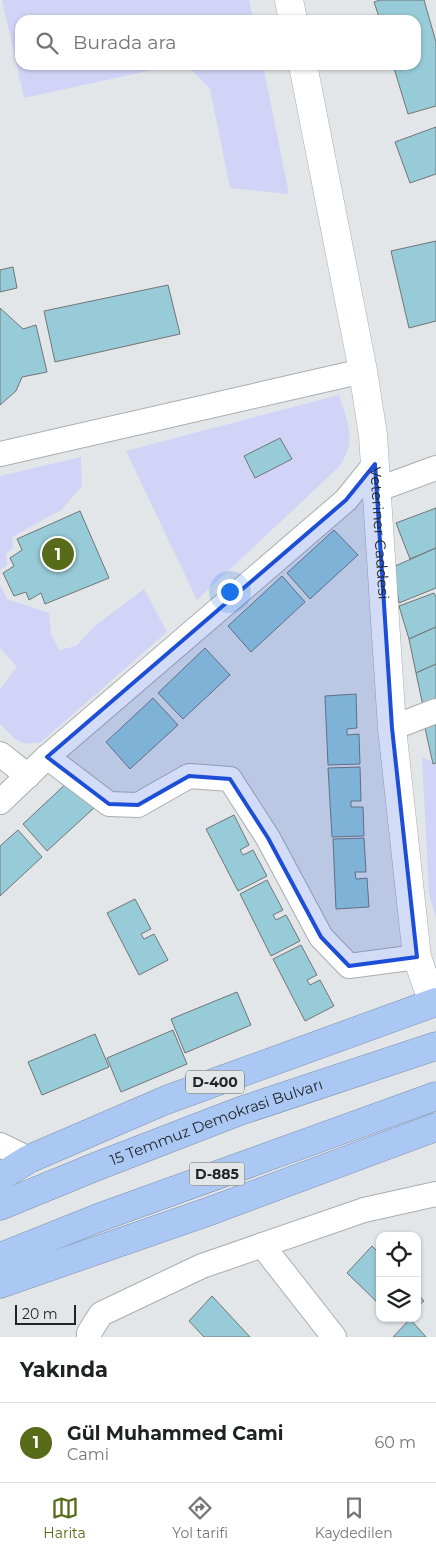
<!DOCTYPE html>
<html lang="tr">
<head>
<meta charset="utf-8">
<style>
  body { margin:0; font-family:Montserrat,sans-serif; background:#f2f2f2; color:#202124 }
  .controls { position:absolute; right:15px; bottom:15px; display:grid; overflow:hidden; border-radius:10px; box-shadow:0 1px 4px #0004 }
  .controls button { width:45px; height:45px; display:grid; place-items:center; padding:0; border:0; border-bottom:1px solid #e0e0e0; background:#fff; color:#202124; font:25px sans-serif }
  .scale { position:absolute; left:15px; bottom:12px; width:61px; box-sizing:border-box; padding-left:5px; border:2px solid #232525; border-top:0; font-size:14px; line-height:18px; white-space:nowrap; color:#232525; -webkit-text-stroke:4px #e2e6e8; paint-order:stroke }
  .you { position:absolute; left:229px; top:591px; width:18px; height:18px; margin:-12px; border:4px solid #fff; border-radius:50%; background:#1a73e8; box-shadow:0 0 0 8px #1a73e833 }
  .badge { display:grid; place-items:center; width:32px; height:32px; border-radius:50%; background:#576b19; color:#fff; font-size:16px; font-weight:700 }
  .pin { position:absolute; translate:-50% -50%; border:2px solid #fff; box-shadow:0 1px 5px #0006 }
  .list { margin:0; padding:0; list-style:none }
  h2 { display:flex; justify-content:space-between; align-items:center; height:65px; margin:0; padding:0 20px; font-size:21px }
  h2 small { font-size:16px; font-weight:400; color:#757577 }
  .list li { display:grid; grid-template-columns:32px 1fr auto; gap:15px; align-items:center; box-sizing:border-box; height:80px; padding:0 20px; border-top:1px solid #e0e0e0 }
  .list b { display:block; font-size:19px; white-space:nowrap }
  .list p { margin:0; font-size:16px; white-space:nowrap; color:#757577 }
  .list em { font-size:16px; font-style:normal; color:#757577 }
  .icon { flex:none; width:28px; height:28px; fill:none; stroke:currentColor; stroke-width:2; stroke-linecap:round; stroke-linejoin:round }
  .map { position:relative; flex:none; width:436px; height:1337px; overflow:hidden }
  .search { position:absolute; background:#fff; box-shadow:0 1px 4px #0004; left:15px; right:15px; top:15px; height:55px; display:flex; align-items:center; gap:12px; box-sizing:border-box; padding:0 18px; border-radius:15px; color:#757577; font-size:19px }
  .sheet { height:145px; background:#fff }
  nav { display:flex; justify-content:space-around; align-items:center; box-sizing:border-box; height:70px; border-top:1px solid #e0e0e0; background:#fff; font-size:14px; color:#757577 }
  nav a { display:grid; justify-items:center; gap:2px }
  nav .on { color:#576b19 }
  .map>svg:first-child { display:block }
</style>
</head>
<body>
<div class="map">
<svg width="436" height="1337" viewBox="0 0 436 1337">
  <rect width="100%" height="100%" fill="#e2e6e8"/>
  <g fill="#d2d4f7">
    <path d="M2,0H249L253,20H20V65H175L24,98Z"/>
    <path d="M187,65H263L289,194L230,188L210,89Z"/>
    <path d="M339,395C348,423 357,439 340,466L197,600L126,451Z"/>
    <path d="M81,457L82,486L61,510L12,537L13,548L6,554L7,565L0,570V476Z"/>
    <path d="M0,584L7,599L49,613L51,634L59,650L76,646L96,625L144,589L167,632L41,742C17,747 16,739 0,724V689L17,667L0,648Z"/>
    <path d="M422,758L436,762V919L429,894Z"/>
  </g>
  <g fill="#97cbd7" stroke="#727576">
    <path d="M380,0H424L436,42V106L408,114L393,65H416V20H380L374,2Z"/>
    <path d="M436,127V174L410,183L395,142Z"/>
    <path d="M436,241V321L409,328L391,251Z"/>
    <path d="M13,267L17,288L0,292V270Z"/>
    <path d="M168,285L180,334L55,362L44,311Z"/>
    <path d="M0,308L23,329L36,325L47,372L22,377L16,391L0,405Z"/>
    <path d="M280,438L292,459L255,478L244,456Z"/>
    <path d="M436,508V548L410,559L396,523Z"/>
    <path d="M80,511L109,578L45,604L41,593L29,600L26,592L14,596L3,573L14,566L10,558L22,550L17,539Z"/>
    <path d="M334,530L358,555L310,599L287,573Z"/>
    <path d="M436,548V588L399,603L393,567Z"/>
    <path d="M282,576L305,602L251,652L228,626Z"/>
    <path d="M434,593L436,597V627L409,639L399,606Z"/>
    <path d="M436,627V664L416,673L409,639Z"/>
    <path d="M205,648L230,675L183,719L158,693Z"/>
    <path d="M436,664V700L423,706L416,673Z"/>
    <path d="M356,694L357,728L347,729V735L359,734L360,764L328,765L325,696Z"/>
    <path d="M153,698L178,725L130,769L106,742Z"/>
    <path d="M436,717V763L433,764L423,719Z"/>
    <path d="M360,767L361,801H351V807H363L364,836L332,837L328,768Z"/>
    <path d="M70,780L95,807L47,851L23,824Z"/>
    <path d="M234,815L249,845L240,850L243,855L253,850L267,876L238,891L206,829Z"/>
    <path d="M18,830L42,857L0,896V846Z"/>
    <path d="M364,838L366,872H355L356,879L367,878L369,907L336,909L333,839Z"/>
    <path d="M267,880L283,910L273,915L276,920L286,915L300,941L271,956L240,894Z"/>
    <path d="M135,899L151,929L141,934L144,939L154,934L168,960L139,975L107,913Z"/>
    <path d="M301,945L317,975L307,980L310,985L320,980L334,1006L305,1021L273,959Z"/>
    <path d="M237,992L251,1025L185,1053L171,1019Z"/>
    <path d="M173,1030L187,1064L121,1092L107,1058Z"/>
    <path d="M95,1034L109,1067L42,1095L28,1062Z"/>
    <path d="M372,1246L380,1254V1305L347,1273Z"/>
    <path d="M417,1293L424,1301L417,1307Z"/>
    <path d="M212,1296L250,1337H204L189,1321Z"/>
    <path d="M410,1319L426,1337H393Z"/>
  </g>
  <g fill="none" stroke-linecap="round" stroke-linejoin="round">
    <defs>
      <g id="street">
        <path d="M0,454L363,371"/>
        <path d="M376,490L436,468"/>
        <path d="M392,728L436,711"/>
        <path d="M0,754L28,776"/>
        <path d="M47,757L109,804L138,805L189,776L230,779L268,838L321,937L349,966L417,957"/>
        <path d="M0,802L47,757L346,500L375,464"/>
        <path d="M0,1145L29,1159"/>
        <path d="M262,1245L334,1337"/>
        <path d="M89,1337V1333L101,1314L202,1266L364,1210L436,1194"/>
      </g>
      <g id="secondary">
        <path d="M289,0L293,20"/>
        <path id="s1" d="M303,65L363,371L373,435L392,728L417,957L433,1003"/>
      </g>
      <g id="highway">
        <path d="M0,1177L29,1159L166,1100L436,1002"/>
        <path id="s2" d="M0,1206L95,1167L240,1111L436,1046"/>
        <path d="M0,1257L98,1218L436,1096"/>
        <path d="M0,1284L210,1211L436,1127"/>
      </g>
    </defs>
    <use href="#street" stroke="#aaadaf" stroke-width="26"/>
    <use href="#secondary" stroke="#aaadaf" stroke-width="29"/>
    <use href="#highway" stroke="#7b8fac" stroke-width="29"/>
    <use href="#street" stroke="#fff" stroke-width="24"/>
    <use href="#secondary" stroke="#fff" stroke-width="28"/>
    <use href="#highway" stroke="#abc8f5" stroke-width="28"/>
  </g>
  <path fill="#1d4ed8" fill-opacity="0.2" stroke="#1d4ed8" stroke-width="4" stroke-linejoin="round" d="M375,464L392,728L417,957L349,966L321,937L268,838L230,779L189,776L138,805L109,804L47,757L346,500Z"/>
  <g text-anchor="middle" stroke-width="4.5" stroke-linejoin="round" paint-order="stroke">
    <g fill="#e2e6e8" stroke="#5c5f60" stroke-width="1">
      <rect x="186" y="1070.5" width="58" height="23" rx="4"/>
      <rect x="189.5" y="1162.5" width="55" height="23" rx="4"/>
    </g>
    <g font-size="14" font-weight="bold" fill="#232525">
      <text x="215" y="1087">D-400</text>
      <text x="217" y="1179">D-885</text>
    </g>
    <g font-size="15" fill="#232525" stroke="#e2e6e8">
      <text dy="5" stroke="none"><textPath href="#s1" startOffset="475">Veteriner Caddesi</textPath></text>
      <text dy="5" stroke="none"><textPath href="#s2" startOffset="232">15 Temmuz Demokrasi Bulvarı</textPath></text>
    </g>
  </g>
</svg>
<div class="controls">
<button><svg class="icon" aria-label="locate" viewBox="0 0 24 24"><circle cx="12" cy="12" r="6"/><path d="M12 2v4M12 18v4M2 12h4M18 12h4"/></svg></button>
<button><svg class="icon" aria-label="layers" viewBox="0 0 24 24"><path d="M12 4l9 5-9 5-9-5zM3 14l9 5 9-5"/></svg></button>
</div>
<div class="scale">20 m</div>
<div class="you"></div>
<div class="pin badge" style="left:58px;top:554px">1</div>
<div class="search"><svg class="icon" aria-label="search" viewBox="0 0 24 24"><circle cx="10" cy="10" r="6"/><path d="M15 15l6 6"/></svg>Burada ara</div>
</div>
<section class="sheet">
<h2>Yakında<small></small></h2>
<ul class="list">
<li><span class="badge">1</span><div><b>Gül Muhammed Cami</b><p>Cami</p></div><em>60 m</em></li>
</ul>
</section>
<nav>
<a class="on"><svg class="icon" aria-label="map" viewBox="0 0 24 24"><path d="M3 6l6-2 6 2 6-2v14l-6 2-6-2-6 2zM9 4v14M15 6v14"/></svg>Harita</a>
<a><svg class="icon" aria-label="directions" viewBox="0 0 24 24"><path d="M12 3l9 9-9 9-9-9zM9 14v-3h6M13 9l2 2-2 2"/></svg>Yol tarifi</a>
<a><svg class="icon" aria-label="saved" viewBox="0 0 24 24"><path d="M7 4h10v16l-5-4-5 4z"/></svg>Kaydedilen</a>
</nav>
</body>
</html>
